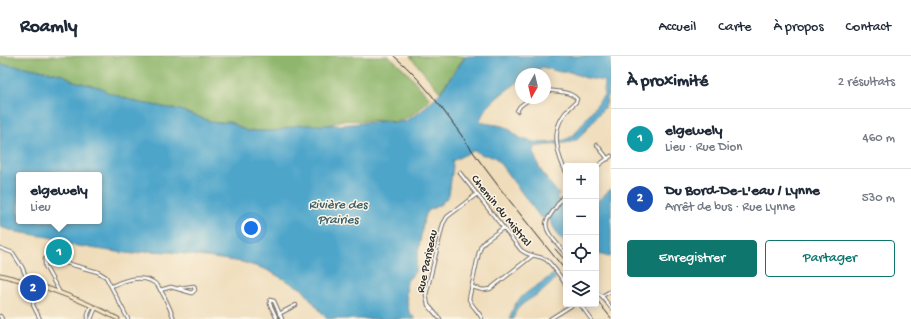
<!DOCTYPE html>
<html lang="fr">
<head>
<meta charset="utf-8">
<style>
  body { margin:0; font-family:"Gochi Hand",sans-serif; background:#f2f2f3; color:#1f2937 }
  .controls { position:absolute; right:12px; bottom:12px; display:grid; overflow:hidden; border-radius:4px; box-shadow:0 2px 10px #0003 }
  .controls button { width:36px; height:36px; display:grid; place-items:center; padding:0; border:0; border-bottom:1px solid #e0e1e3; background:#fff; color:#1f2937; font:20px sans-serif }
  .compass { position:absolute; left:515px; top:12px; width:36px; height:36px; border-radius:50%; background:#fff; box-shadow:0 2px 10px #0003; rotate:188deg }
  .you { position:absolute; left:251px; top:172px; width:14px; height:14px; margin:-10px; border:3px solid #fff; border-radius:50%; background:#1a73e8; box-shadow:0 0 0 6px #1a73e833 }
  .badge { display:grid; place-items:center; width:26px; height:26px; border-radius:50%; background:#0f766e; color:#fff; font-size:13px; font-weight:700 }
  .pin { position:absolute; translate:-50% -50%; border:2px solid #fff; box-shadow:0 1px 4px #0006 }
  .popup { position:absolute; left:16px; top:116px; width:86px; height:52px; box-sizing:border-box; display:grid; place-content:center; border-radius:4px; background:#fff; filter:drop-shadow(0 1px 3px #0005); font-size:13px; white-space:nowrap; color:#747a83 }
  .popup b { font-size:15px; color:#1f2937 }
  .popup::after { content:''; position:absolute; left:50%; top:100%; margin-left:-8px; border:8px solid transparent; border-top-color:#fff }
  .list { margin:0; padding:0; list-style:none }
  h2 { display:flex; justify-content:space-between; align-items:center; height:52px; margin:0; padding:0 16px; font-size:17px }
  h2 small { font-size:13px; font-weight:400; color:#747a83 }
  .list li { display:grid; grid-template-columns:26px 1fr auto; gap:12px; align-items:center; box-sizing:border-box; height:60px; padding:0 16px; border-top:1px solid #e0e1e3 }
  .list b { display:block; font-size:15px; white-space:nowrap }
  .list p { margin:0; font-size:13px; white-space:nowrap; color:#747a83 }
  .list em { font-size:13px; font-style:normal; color:#747a83 }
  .actions { display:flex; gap:8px; padding:12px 16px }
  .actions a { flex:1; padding:9px 0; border:1px solid #0f766e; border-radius:4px; text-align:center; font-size:14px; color:#0f766e }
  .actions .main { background:#0f766e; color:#fff }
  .icon { flex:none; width:22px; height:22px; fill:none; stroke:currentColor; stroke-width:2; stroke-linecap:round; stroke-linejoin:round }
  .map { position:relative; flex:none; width:611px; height:263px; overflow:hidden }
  header { display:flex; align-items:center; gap:24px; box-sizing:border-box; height:56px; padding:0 20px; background:#fff; border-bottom:1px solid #e0e1e3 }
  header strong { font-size:19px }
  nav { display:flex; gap:22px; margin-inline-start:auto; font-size:14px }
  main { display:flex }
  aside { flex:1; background:#fff }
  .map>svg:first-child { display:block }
</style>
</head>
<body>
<header>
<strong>Roamly</strong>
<nav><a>Accueil</a><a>Carte</a><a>À propos</a><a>Contact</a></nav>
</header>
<main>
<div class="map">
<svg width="611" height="263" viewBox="0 0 611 263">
  <rect width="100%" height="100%" fill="#fcf5e5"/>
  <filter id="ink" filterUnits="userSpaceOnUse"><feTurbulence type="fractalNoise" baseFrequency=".025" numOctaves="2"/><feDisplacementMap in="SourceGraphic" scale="8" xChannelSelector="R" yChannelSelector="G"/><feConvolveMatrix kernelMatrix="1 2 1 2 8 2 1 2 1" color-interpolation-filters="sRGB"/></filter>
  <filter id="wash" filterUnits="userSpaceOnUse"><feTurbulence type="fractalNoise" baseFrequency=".012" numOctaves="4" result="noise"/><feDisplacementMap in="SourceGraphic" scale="16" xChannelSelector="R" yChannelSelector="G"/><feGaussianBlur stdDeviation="0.9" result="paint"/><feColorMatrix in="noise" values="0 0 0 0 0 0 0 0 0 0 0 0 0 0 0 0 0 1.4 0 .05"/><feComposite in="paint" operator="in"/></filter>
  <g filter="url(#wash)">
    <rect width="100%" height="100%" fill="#efdcba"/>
    <g fill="#8eb66c" stroke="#5c704c">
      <path d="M0,0H389L405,14L430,43L418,55L404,63L395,66L385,64L363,65L341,64L332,68L307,73L274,75H247L230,66L215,67L180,54L136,46L107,36L102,32L73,25L64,19L25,11L0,8Z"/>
      <path d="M410,0H465L440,36Z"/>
    </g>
    <g fill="#4ea5ca" stroke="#3c687a" fill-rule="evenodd">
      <path d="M466,0H611V25L606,49L596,62L578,83L572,86L534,91C533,107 548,126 559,138L556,142L566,147V188L558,180L550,164L540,161L495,101L479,98L475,94L452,105L453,110L449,139L441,148L428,155L424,162L415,216L407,225L406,238L409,256L416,263H327L302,233L265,213L242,206L170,196L147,195L134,198L110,195L65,188L54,182L17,176L0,171V8L25,11L64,19L73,25L102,32L107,36L136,46L180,54L215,67L230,66L247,75H274L299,69H340L385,65L395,67L405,65L420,56L440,37ZM542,11L560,16H570L586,22L604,25V39L574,79C562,88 537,89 523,83C517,81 512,74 505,71C498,68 489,69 481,66L480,64C486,47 507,34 521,24V18H532ZM19,119H99V165H19Z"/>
      <path d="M611,133V200L609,201L596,197V146Z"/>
      <path d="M553,218L556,222C552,226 549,230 545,233C535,242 514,248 514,263H510C513,239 537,232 553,218Z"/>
    </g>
  </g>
  <g filter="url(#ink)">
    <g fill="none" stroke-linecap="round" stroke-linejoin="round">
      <defs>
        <g id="street">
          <path d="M545,34C555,35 570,35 577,43L576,46C569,52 562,59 559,68C553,82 559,103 566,116"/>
          <path d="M517,55L520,50L531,42"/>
          <path d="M597,89L608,103"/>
          <path d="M596,111L611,100"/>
          <path d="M460,117L521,194C530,201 537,199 545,203C552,207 561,222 566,229"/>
          <path d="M566,136L547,164C542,175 560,190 566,198"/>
          <path d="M0,192L13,197L22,211L29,227"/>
          <path d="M36,230L33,249L40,263"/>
          <path d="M112,230C124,224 145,217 157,229C164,237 170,253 174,263"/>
          <path d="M472,231L483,234L490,233L532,200"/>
          <path d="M160,234L171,231L192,237L195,234L194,230L179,232"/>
          <path d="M596,236L602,240L611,252"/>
          <path d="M60,237L45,210V203L47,202L55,204L98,216L106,221L128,263"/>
          <path d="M602,240L611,235"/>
          <path d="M580,248L591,263"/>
          <path d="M279,258L296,249"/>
          <path d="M0,260L2,263"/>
          <path d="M88,263V258L91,250"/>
          <path d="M91,263L96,251"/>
          <path d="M277,263L270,248V244L274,245L282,263"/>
          <path d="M440,263L428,249L426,239L443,168L447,161L477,138"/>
          <path d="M482,263C479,255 472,251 469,243L479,196L481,190L485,185L503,172"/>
          <path d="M550,263L574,248"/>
        </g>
        <path id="secondary" d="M0,219C39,228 83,244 118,263"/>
      </defs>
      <use href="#street" stroke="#70695d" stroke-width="4.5"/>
      <use href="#secondary" stroke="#70695d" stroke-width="5"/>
      <use href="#street" stroke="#fff" stroke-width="2.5"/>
      <use href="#secondary" stroke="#fae7c3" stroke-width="3"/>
      <g stroke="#2b2b2b" stroke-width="1">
        <path d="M394,0C428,28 455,71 481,107C508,144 537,179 566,215"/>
        <path d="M555,193L566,205"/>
        <path d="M596,243L611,262"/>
      </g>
    </g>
  </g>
  <g text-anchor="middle" stroke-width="3" stroke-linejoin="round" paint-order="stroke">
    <g font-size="12" fill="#2b2b2b" stroke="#fcf5e5">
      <text transform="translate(502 154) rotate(51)" y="4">Chemin du Mistral</text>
      <text transform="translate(426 205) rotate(-78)" y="4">Rue Pariseau</text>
    </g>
    <g font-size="13" font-style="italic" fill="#395c6b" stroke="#fcf5e5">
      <text x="338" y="152">Rivière des<tspan x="338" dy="15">Prairies</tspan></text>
    </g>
  </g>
</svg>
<div class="controls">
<button>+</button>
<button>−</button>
<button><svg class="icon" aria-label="locate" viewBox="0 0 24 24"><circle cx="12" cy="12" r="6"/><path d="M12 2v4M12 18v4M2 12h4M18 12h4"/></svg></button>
<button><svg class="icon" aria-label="layers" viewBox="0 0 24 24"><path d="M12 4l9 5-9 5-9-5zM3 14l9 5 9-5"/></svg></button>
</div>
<svg class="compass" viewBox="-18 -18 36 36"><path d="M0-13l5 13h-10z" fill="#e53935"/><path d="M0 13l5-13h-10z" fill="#747a83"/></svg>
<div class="you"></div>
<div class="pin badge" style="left:59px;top:196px;background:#0f9aa8">1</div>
<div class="popup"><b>elgewely</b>Lieu</div>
<div class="pin badge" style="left:33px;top:232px;background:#1a4fb4">2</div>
</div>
<aside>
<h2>À proximité<small>2 résultats</small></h2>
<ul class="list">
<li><span class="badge" style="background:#0f9aa8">1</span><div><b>elgewely</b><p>Lieu · Rue Dion</p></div><em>460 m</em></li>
<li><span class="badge" style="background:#1a4fb4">2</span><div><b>Du Bord-De-L'eau / Lynne</b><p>Arrêt de bus · Rue Lynne</p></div><em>530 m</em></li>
</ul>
<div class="actions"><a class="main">Enregistrer</a><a>Partager</a></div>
</aside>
</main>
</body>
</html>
